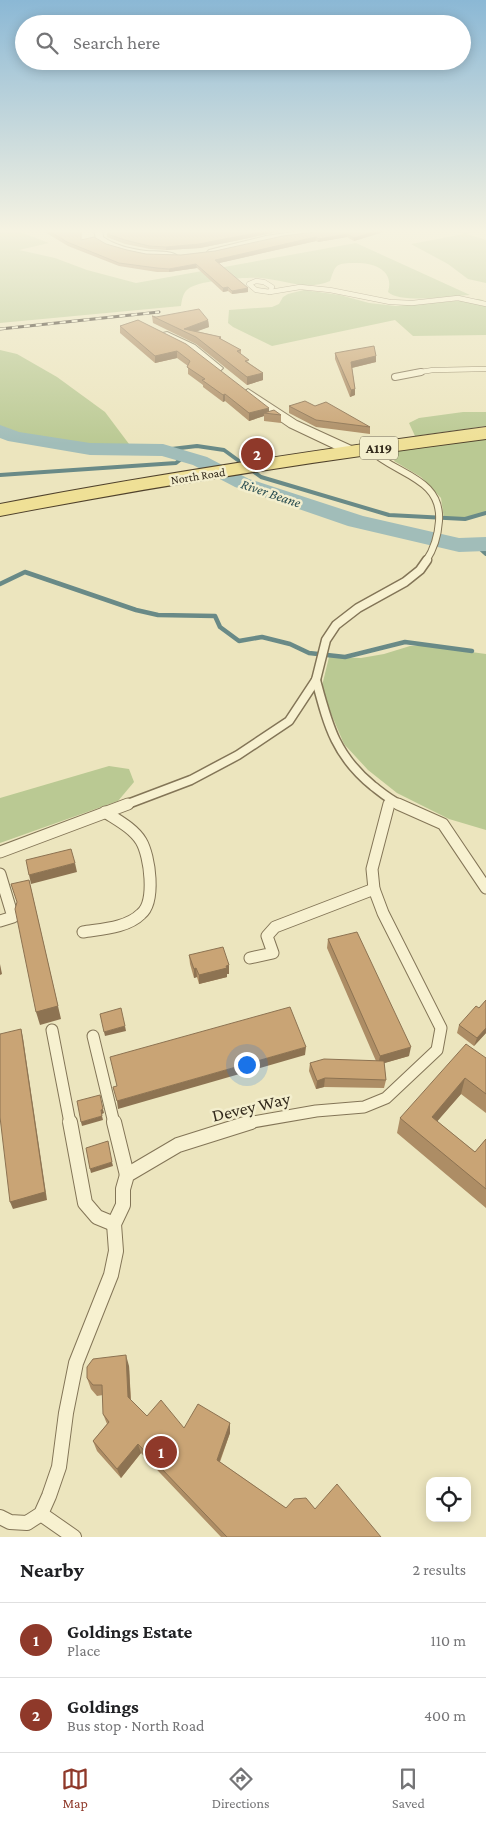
<!DOCTYPE html>
<html lang="en">
<head>
<meta charset="utf-8">
<style>
  body { margin:0; font-family:"Crimson Pro",serif; background:#f6f6f6; color:#202124 }
  .controls { position:absolute; right:15px; bottom:15px; display:grid; overflow:hidden; border-radius:10px; box-shadow:0 2px 12px #0003 }
  .controls button { width:45px; height:45px; display:grid; place-items:center; padding:0; border:0; border-bottom:1px solid #e0e0e0; background:#fff; color:#202124; font:25px sans-serif }
  .you { position:absolute; left:246px; top:1064px; width:18px; height:18px; margin:-12px; border:4px solid #fff; border-radius:50%; background:#1a73e8; box-shadow:0 0 0 8px #1a73e833 }
  .badge { display:grid; place-items:center; width:32px; height:32px; border-radius:50%; background:#8f392a; color:#fff; font-size:16px; font-weight:700 }
  .pin { position:absolute; translate:-50% -50%; border:2px solid #fff; box-shadow:0 1px 5px #0006 }
  .list { margin:0; padding:0; list-style:none }
  h2 { display:flex; justify-content:space-between; align-items:center; height:65px; margin:0; padding:0 20px; font-size:21px }
  h2 small { font-size:16px; font-weight:400; color:#757577 }
  .list li { display:grid; grid-template-columns:32px 1fr auto; gap:15px; align-items:center; box-sizing:border-box; height:75px; padding:0 20px; border-top:1px solid #e0e0e0 }
  .list b { display:block; font-size:19px; white-space:nowrap }
  .list p { margin:0; font-size:16px; white-space:nowrap; color:#757577 }
  .list em { font-size:16px; font-style:normal; color:#757577 }
  .icon { flex:none; width:28px; height:28px; fill:none; stroke:currentColor; stroke-width:2; stroke-linecap:round; stroke-linejoin:round }
  .map { position:relative; flex:none; width:486px; height:1537px; overflow:hidden }
  .search { position:absolute; background:#fff; box-shadow:0 2px 12px #0003; left:15px; right:15px; top:15px; height:55px; display:flex; align-items:center; gap:12px; box-sizing:border-box; padding:0 18px; border-radius:28px; color:#757577; font-size:19px }
  .sheet { height:215px; background:#fff }
  nav { display:flex; justify-content:space-around; align-items:center; box-sizing:border-box; height:70px; border-top:1px solid #e0e0e0; background:#fff; font-size:14px; color:#757577 }
  nav a { display:grid; justify-items:center; gap:2px }
  nav .on { color:#8f392a }
  .map>svg:first-child { display:block }
</style>
</head>
<body>
<div class="map">
<svg width="486" height="1537" viewBox="0 0 486 1537">
  <rect width="100%" height="100%" fill="#ece5be"/>
  <g fill="#bac993">
    <path d="M12,229L49,243L19,250L55,258L87,270L136,283L356,243L470,295C452,296 401,304 388,292C395,269 372,262 353,263C348,263 341,263 337,266C333,270 332,276 330,281C307,291 284,280 261,278C247,277 199,280 188,289C183,293 182,299 181,306L0,323V233Z"/>
    <path d="M445,229H484L467,234L486,240V283L468,279L448,264L411,244L464,234Z"/>
    <path d="M304,290L340,295L369,303L396,306L480,299L486,302V335L413,336L395,320L272,346L233,327L228,323L229,310L272,307L279,304L283,297L288,294Z"/>
    <path d="M0,350L17,354L57,377L105,412L129,444L127,451L42,442L0,430Z"/>
    <path d="M463,412H486V426L415,436L409,423L419,418Z"/>
    <path d="M486,436V515L444,519L441,498L421,477L394,461L399,450Z"/>
    <path d="M410,646H427L486,654V830L449,819L397,793L368,770L344,744L330,711L322,686L329,657L361,658L384,654Z"/>
    <path d="M109,766L129,769L134,782L118,801L0,843V798Z"/>
  </g>
  <g fill="none" stroke-linecap="round" stroke-linejoin="round">
    <g stroke="#698a87" stroke-width="4">
      <path d="M163,450L197,446L224,450L261,477L389,515L465,519L486,513"/>
      <path d="M0,475L176,463L185,456"/>
      <path d="M476,545L486,554"/>
    </g>
    <path stroke="#698a87" stroke-width="4.5" d="M0,584L25,572L136,610L158,615L215,616L220,627L239,641L262,637L290,644L309,653L345,657L405,642L472,651"/>
    <path fill="#a1bdb9" fill-rule="evenodd" d="M0,425L19,432L90,443L163,444L207,457L249,479L363,516L459,538L486,537V551L459,552L348,526L235,487L193,465L162,456L90,455L8,441L0,438Z"/>
    <defs>
      <g id="lane-far4">
        <path d="M256,281L264,282L272,287L270,292L256,290L249,284Z"/>
        <path d="M270,292L300,287L330,290L390,302L412,303L458,298L486,304"/>
        <path d="M414,373L433,370L486,369"/>
      </g>
      <g id="lane-far3">
        <path d="M395,377L421,372"/>
        <path d="M369,449C395,475 442,477 439,521C438,536 434,549 426,561"/>
      </g>
      <g id="lane-far2">
        <path d="M316,680C328,725 335,755 373,786C382,793 390,800 401,805"/>
        <path d="M125,805L191,780L238,755L289,721L316,680L326,640L336,625L358,608L405,582L420,570L427,560"/>
        <path d="M389,805L390,800"/>
      </g>
      <g id="lane-far1">
        <path d="M398,804L443,824L486,888"/>
        <path d="M0,852L128,804"/>
        <path d="M0,874L13,917L0,921"/>
        <path d="M83,932C101,929 127,928 141,914C156,902 150,856 141,841C133,828 117,820 105,812"/>
        <path d="M250,958L273,953L267,936L275,927L374,889"/>
        <path d="M52,1030L70,1123"/>
        <path d="M93,1036L114,1123"/>
        <path d="M247,1123L316,1111L364,1107L386,1098L437,1050L441,1028L383,913L374,889L372,869L389,804"/>
      </g>
      <g id="lane">
        <path d="M70,1122L85,1203L97,1217L114,1224"/>
        <path d="M114,1122L127,1175"/>
        <path d="M41,1514L74,1537"/>
        <path d="M0,1517L10,1522L27,1523L41,1514L49,1496L59,1467L66,1413L76,1363L111,1275L116,1251L114,1224L123,1205V1189L127,1175L178,1145L251,1122"/>
      </g>
      <g id="street">
        <path d="M94,229H102L103,237C116,246 131,249 146,251C155,252 170,250 178,256C165,266 109,249 96,240Z"/>
        <path d="M314,229H335L331,232L266,242L212,255L207,252L209,250L266,236Z"/>
        <path d="M167,332L195,345L223,368L221,370H213L187,349L163,337L162,335L163,333Z"/>
        <path d="M248,389L297,421L356,448L357,451L356,454H346L289,427L244,396L242,393Z"/>
      </g>
      <path id="primary" d="M486,427V439C323,460 161,485 0,516V504C161,473 323,449 486,427Z"/>
    </defs>
    <use href="#lane-far4" stroke="#837557" stroke-width="5.5"/>
    <use href="#lane-far3" stroke="#837557" stroke-width="8"/>
    <use href="#lane-far2" stroke="#837557" stroke-width="11"/>
    <use href="#lane-far1" stroke="#837557" stroke-width="13"/>
    <use href="#lane" stroke="#837557" stroke-width="16"/>
    <use href="#street" stroke="#837557" stroke-width="2"/>
    <use href="#primary" stroke="#50422c" stroke-width="2"/>
    <use href="#lane-far4" stroke="#f7f1d0" stroke-width="4.5"/>
    <use href="#lane-far3" stroke="#f7f1d0" stroke-width="6"/>
    <use href="#lane-far2" stroke="#f7f1d0" stroke-width="8"/>
    <use href="#lane-far1" stroke="#f7f1d0" stroke-width="11"/>
    <use href="#lane" stroke="#f7f1d0" stroke-width="14"/>
    <use href="#street" fill="#f7f1d0" fill-rule="evenodd"/>
    <use href="#primary" fill="#efe096" fill-rule="evenodd"/>
    <defs>
      <path id="rail" d="M0,329L159,312"/>
    </defs>
    <use href="#rail" stroke="#332a1c" stroke-width="3"/>
    <use href="#rail" stroke="#f3eecd" stroke-width="2" stroke-dasharray="6" stroke-linecap="butt"/>
  </g>
  <g fill="#ad8d65">
    <path d="M40,229H82L81,240L106,244L127,250L146,254L181,255L215,251L331,230L333,229H393L354,241L347,237L318,242L316,241L219,263L248,292L232,294L228,291L223,292L197,268L169,272H157L119,266L68,246Z"/>
    <path d="M109,229H301H292L200,248L166,250L150,249L125,244L107,237V234L109,233Z"/>
    <path d="M152,316L156,317L208,320L209,327L196,331L221,337V339L241,350V355L249,363L263,373V380L247,385L196,344L153,323Z"/>
    <path d="M138,320L269,412L281,415V423L264,421V416L249,421L225,401L223,402L203,387V385L188,374V366L177,358L155,363L120,333V326Z"/>
    <path d="M335,353L376,356V362L352,368L355,389V395L350,397L335,359Z"/>
    <path d="M289,406H315L370,427V434L316,427L289,413Z"/>
    <path d="M328,939L409,1056L384,1063L386,1080L384,1088L324,1087L316,1089L309,1071L310,1063L376,1061L327,948Z"/>
    <path d="M189,955L229,974H227V977L199,984L197,977L194,978L190,964Z"/>
    <path d="M486,1000V1033L474,1046L457,1033L459,1025L479,1008Z"/>
    <path d="M486,1058V1113L461,1094L437,1121L475,1152L486,1139V1208L397,1133L400,1118Z"/>
    <path d="M129,1366L131,1400L147,1416L184,1428L230,1423V1433L220,1462L286,1508L315,1509L381,1537H221L141,1453L121,1478L97,1451L93,1441L107,1424L103,1414V1395L97,1396L91,1389L87,1378Z"/>
  </g>
  <g fill="#8d7352">
    <path d="M276,229H292L200,248L166,250V247Z"/>
    <path d="M382,229H393L354,241V238Z"/>
    <path d="M347,234V237L318,242L319,239Z"/>
    <path d="M316,237V241L215,264V260Z"/>
    <path d="M196,264L197,268L169,272V269Z"/>
    <path d="M228,287V291L223,292V288Z"/>
    <path d="M248,288V292L232,294V291Z"/>
    <path d="M208,320L209,327L190,334L184,329Z"/>
    <path d="M177,351V358L155,363V356Z"/>
    <path d="M376,356V362L351,368V362Z"/>
    <path d="M263,373V380L247,385V377Z"/>
    <path d="M355,389V395L350,397L351,390Z"/>
    <path d="M225,394V401L223,402V395Z"/>
    <path d="M269,408V414L264,413V416L249,421V413Z"/>
    <path d="M75,863L77,872L31,884L29,875Z"/>
    <path d="M29,880L61,1019L40,1025L36,1012Z"/>
    <path d="M0,964L2,974L0,975Z"/>
    <path d="M229,965V974H227V977L199,984V975Z"/>
    <path d="M196,968L197,977L194,978V969Z"/>
    <path d="M125,1026L126,1031L105,1036L104,1032Z"/>
    <path d="M486,1028V1033L474,1046L477,1038Z"/>
    <path d="M21,1029L23,1038L47,1200L13,1209L10,1202Z"/>
    <path d="M306,1047L305,1055L118,1109L117,1101Z"/>
    <path d="M411,1047L409,1056L378,1065L380,1056Z"/>
    <path d="M325,1078L324,1087L316,1089L317,1081Z"/>
    <path d="M465,1078L461,1094L428,1132L432,1117Z"/>
    <path d="M103,1109L104,1113L102,1114L101,1110Z"/>
    <path d="M102,1116L103,1120L82,1126L81,1122Z"/>
    <path d="M112,1162L113,1166L91,1173L90,1169Z"/>
    <path d="M126,1355L129,1366L131,1408L128,1397Z"/>
    <path d="M230,1423V1433L217,1468V1460Z"/>
    <path d="M138,1444L141,1453L121,1478L117,1469Z"/>
  </g>
  <g fill="#c9a475" stroke="#8d7352">
    <path d="M46,229H81V240L94,237L106,244L127,250L146,254L181,255L215,251L283,236L331,230L333,229H382L354,238L347,234L319,239L316,237L215,260L248,288L232,291L228,287L223,288L196,264L169,269L157,268L119,263L67,242Z"/>
    <path d="M109,229H276L199,244L166,247L149,246L125,240L107,234L109,233Z"/>
    <path d="M199,309L208,320L184,329L221,337L219,338L241,350L237,351L249,360L245,361L263,373L247,377L196,337L152,316L156,317Z"/>
    <path d="M138,320L186,344L269,408L249,413L225,394L223,395L202,380L205,379L187,367L190,361L177,351L155,356L120,326Z"/>
    <path d="M374,346L376,356L351,362L355,389L351,390L335,353Z"/>
    <path d="M305,401L315,406L326,402L370,427L316,420L289,406Z"/>
    <path d="M274,410L281,415L264,413Z"/>
    <path d="M71,849L75,863L29,875L26,860Z"/>
    <path d="M29,880L58,1006L36,1012L15,909L17,902L11,884Z"/>
    <path d="M357,932L411,1047L380,1056L328,939Z"/>
    <path d="M223,947L229,965L226,966L227,968L199,975L196,968L194,969L189,955Z"/>
    <path d="M486,1000V1028L477,1038L459,1025L476,1006L479,1008Z"/>
    <path d="M290,1007L306,1047L117,1101L113,1087L117,1086L110,1057Z"/>
    <path d="M121,1008L125,1026L104,1032L100,1014Z"/>
    <path d="M21,1029L45,1192L10,1202L0,1117V1034Z"/>
    <path d="M466,1044L486,1058V1094L465,1078L432,1117L475,1152L486,1139V1189L400,1118Z"/>
    <path d="M324,1059L384,1061L386,1080L325,1078L317,1081L310,1063Z"/>
    <path d="M100,1095L103,1109L101,1110L102,1116L81,1122L77,1101Z"/>
    <path d="M108,1141L112,1162L90,1169L86,1148Z"/>
    <path d="M126,1355L128,1397L147,1416L161,1400L184,1428L198,1404L230,1423L217,1460L286,1508L294,1499L306,1498L315,1509L337,1484L381,1537H227L138,1444L117,1469L93,1441L109,1422L103,1414L102,1385H93L87,1378V1367L93,1359Z"/>
  </g>
  <linearGradient id="sky" x2="0" y2="1"><stop stop-color="#8bb8d5"/><stop offset="0.52" stop-color="#f6f3e2"/><stop offset="1" stop-color="#f6f3e2" stop-opacity="0"/></linearGradient>
  <rect width="486" height="444" fill="url(#sky)"/>
  <g text-anchor="middle" stroke-width="5" stroke-linejoin="round" paint-order="stroke">
    <g font-size="12" fill="#332a1c" stroke="#f3eecd">
      <text transform="translate(198 476) rotate(-9)" y="4">North Road</text>
    </g>
    <rect fill="#f3eecd" stroke="#6d6551" stroke-width="1" x="360" y="436.5" width="38" height="23" rx="4"/>
    <g font-size="14" font-weight="bold" fill="#332a1c">
      <text x="379" y="453">A119</text>
    </g>
    <g font-size="14" font-style="italic" fill="#2b4f52" stroke="#f3eecd">
      <text transform="translate(271 493) rotate(19)" y="5">River Beane</text>
    </g>
    <g font-size="18" fill="#332a1c" stroke="#f3eecd">
      <text transform="translate(251 1107) rotate(-13)" y="6">Devey Way</text>
    </g>
  </g>
</svg>
<div class="controls">
<button><svg class="icon" aria-label="locate" viewBox="0 0 24 24"><circle cx="12" cy="12" r="6"/><path d="M12 2v4M12 18v4M2 12h4M18 12h4"/></svg></button>
</div>
<div class="you"></div>
<div class="pin badge" style="left:161px;top:1452px">1</div>
<div class="pin badge" style="left:257px;top:454px">2</div>
<div class="search"><svg class="icon" aria-label="search" viewBox="0 0 24 24"><circle cx="10" cy="10" r="6"/><path d="M15 15l6 6"/></svg>Search here</div>
</div>
<section class="sheet">
<h2>Nearby<small>2 results</small></h2>
<ul class="list">
<li><span class="badge">1</span><div><b>Goldings Estate</b><p>Place</p></div><em>110 m</em></li>
<li><span class="badge">2</span><div><b>Goldings</b><p>Bus stop · North Road</p></div><em>400 m</em></li>
</ul>
</section>
<nav>
<a class="on"><svg class="icon" aria-label="map" viewBox="0 0 24 24"><path d="M3 6l6-2 6 2 6-2v14l-6 2-6-2-6 2zM9 4v14M15 6v14"/></svg>Map</a>
<a><svg class="icon" aria-label="directions" viewBox="0 0 24 24"><path d="M12 3l9 9-9 9-9-9zM9 14v-3h6M13 9l2 2-2 2"/></svg>Directions</a>
<a><svg class="icon" aria-label="saved" viewBox="0 0 24 24"><path d="M7 4h10v16l-5-4-5 4z"/></svg>Saved</a>
</nav>
</body>
</html>
